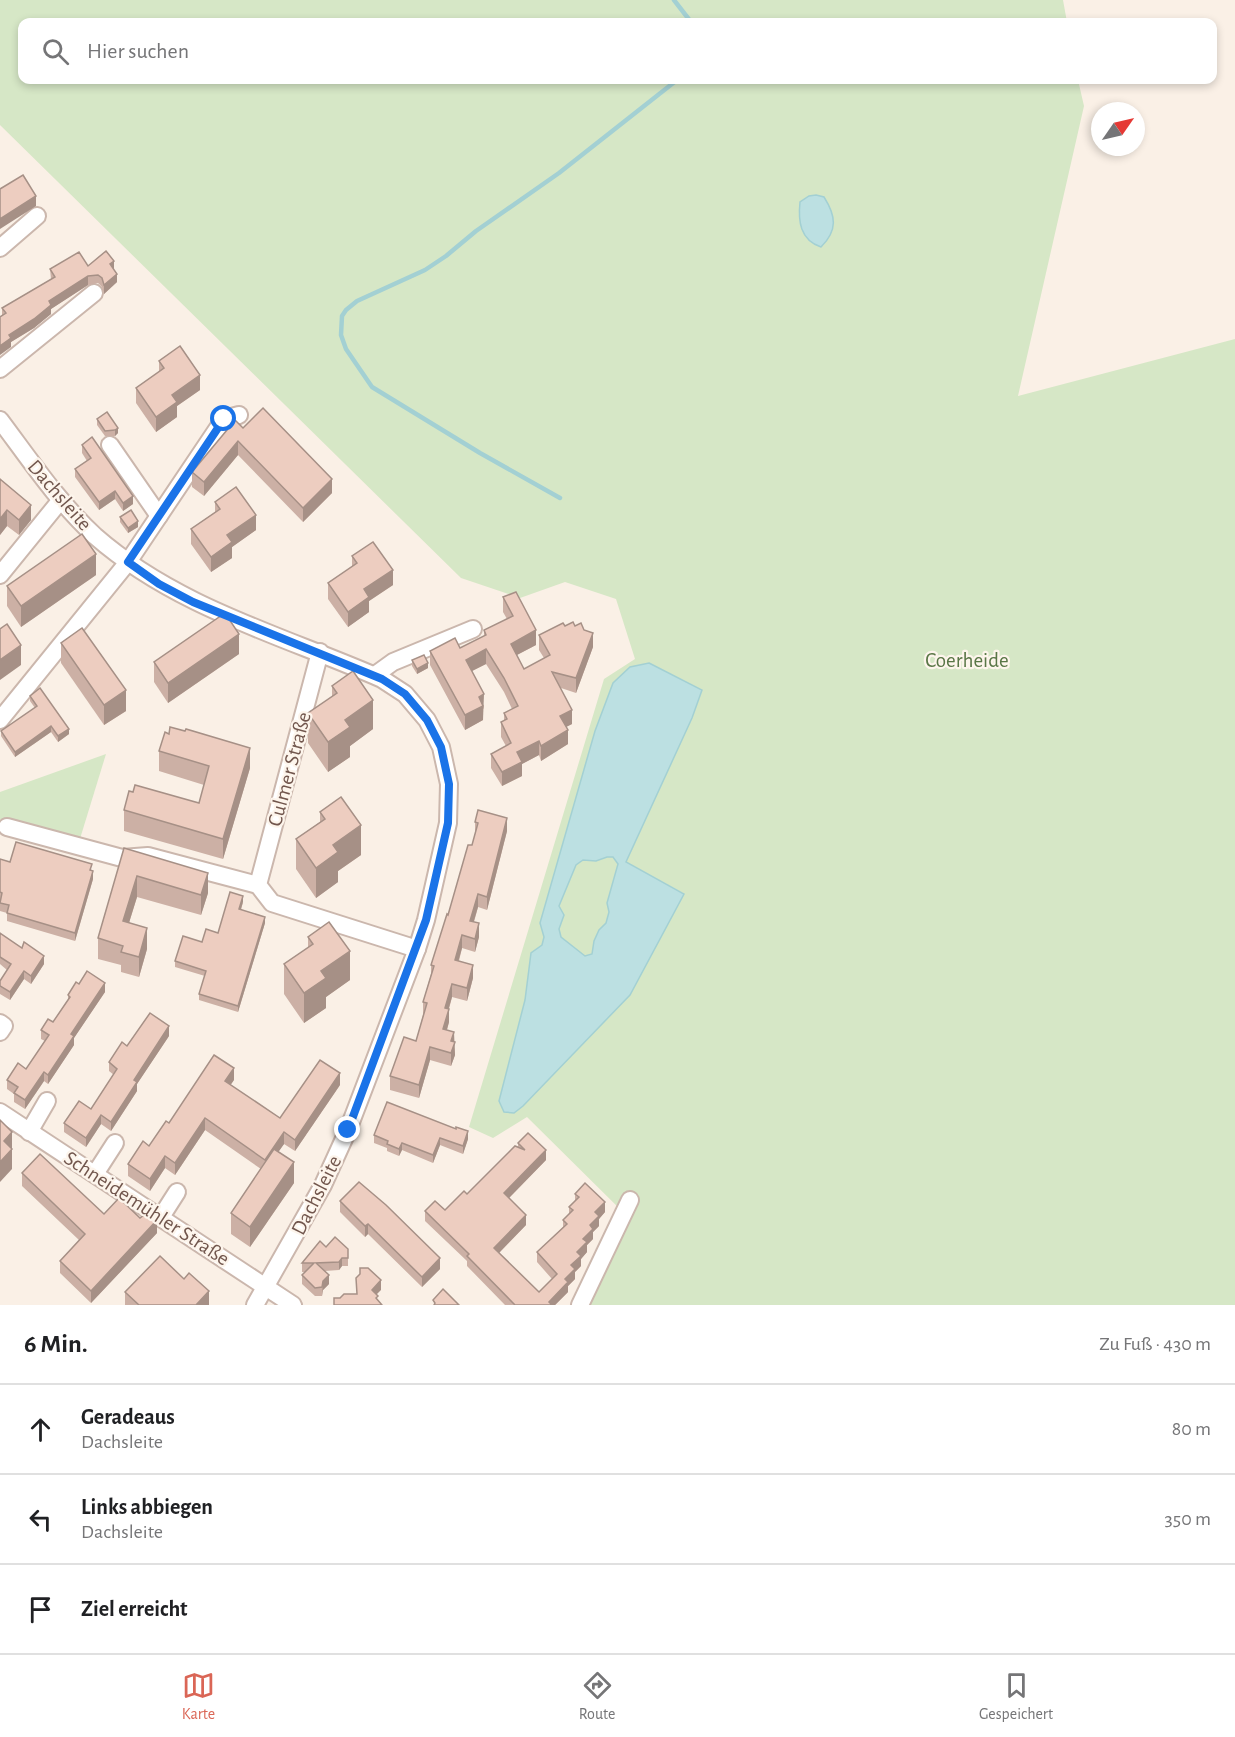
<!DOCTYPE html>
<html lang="de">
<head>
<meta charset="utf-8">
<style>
  body { margin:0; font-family:"Alegreya Sans",sans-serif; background:#f2f2f2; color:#202124 }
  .compass { position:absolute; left:1091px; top:102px; width:54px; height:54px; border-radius:50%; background:#fff; box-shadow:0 3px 9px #0003; rotate:56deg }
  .stop { position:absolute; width:18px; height:18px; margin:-14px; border:4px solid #1a73e8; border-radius:50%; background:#fff }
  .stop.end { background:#1a73e8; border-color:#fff; box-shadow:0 2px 6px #0008 }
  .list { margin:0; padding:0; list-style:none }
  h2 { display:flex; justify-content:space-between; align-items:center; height:78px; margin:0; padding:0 24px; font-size:26px }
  h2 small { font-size:20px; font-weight:400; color:#757577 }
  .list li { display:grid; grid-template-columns:39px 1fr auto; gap:18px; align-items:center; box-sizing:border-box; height:90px; padding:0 24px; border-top:2px solid #e0e0e0 }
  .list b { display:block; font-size:22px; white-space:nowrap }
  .list p { margin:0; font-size:20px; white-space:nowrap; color:#757577 }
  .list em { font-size:20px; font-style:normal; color:#757577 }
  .icon { flex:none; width:33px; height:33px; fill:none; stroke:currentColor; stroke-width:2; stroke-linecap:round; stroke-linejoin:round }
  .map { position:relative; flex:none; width:1235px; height:1305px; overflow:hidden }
  .search { position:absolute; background:#fff; box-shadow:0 3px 9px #0003; left:18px; right:18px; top:18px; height:66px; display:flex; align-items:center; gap:15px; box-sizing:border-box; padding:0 21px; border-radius:12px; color:#757577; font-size:22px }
  .sheet { height:348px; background:#fff }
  nav { display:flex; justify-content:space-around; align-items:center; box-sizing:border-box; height:84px; border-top:2px solid #e0e0e0; background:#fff; font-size:16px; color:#757577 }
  nav a { display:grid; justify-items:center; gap:3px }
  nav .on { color:#da6656 }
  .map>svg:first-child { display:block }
</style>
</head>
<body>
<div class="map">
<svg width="1235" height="1305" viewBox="0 0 1235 1305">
  <rect width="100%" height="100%" fill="#faf0e6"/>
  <g fill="#d6e7c6" fill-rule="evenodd">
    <path d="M0,0H1063L1067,22H22V80H1078L1084,106L1018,396L1235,339V1305H589L629,1218L527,1117L493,1138L469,1127L604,679L635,659L616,599L565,582L520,598L461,578L0,125ZM649,663L702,691L692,718L626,862L683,893L514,1113L504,1112L499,1101L525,1000L531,953L542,945L544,937L540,922Z"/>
    <path d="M106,754L79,842L0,819V792Z"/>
    <path d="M607,857H613L618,864L607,903L609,912L606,923L599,930L594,941L592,954L585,956L561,937L559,929L563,915L559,906L576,865L583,860L596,861Z"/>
  </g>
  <g fill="#bce0e2" stroke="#a3d0d3" stroke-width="1.5" fill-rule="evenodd">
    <path d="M816,195L824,197C836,216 838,230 821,247C800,240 798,221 800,202L809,196Z"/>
    <path d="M649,663L702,690L692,718L626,862L684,894L630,995L523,1106L514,1113L504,1112L499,1101L525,1000L531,953L542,945L544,937L540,923L595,731L613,683L630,667ZM607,857H613L618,864L607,903L609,912L606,923L599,930L594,941L592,954L585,956L561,937L559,929L564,915L559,906L576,865L583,860L596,861Z"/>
  </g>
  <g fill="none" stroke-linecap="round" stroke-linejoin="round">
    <g stroke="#a3d0d3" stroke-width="4.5">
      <path d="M674,0L691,22"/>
      <path d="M560,498L480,453L372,387L346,349L341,335L342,316L346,310L357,301L425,270L446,256L476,231L559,173L677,80"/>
    </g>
    <defs>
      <g id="minor">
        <path d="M0,248L37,216"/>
        <path d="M0,369L94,293"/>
        <path d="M0,420C30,460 58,502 95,536C177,608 284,636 382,679L405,694L427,720L441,747L449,784L448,823L426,920L417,949L348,1130L323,1185L255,1305"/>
        <path d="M110,445L159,516"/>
        <path d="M0,575L60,501"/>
        <path d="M320,652L258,885L272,903L417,949"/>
        <path d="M375,675L393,662L473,629"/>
        <path d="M0,720L128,562L224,419L239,415"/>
        <path d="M7,827L122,858L148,856L258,885"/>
        <path d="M0,1023L4,1026L0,1032"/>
        <path d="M0,1112L293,1305"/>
        <path d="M29,1132L47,1101"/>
        <path d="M95,1174L115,1143"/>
        <path d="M161,1217L177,1192"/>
        <path d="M580,1305L630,1200"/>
      </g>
    </defs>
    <use href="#minor" stroke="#cbb7ad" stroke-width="20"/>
    <use href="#minor" stroke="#fff" stroke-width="16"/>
  </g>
  <g fill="#ccb0a5">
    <path d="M88,266L114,270L117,282L104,294L102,287L98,283L88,285L51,309V314L34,328L11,342V347L2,315V308L51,279L50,269Z"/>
    <path d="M159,361L200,390L177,406V417L156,432L136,403V388L159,372Z"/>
    <path d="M97,419L118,433L115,436H105L97,425Z"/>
    <path d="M225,428H243L332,493L303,522L238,455L204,496L192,487V472L225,432Z"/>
    <path d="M82,445L133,504L123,511L115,499L99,510L75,477V469L87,461L82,453Z"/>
    <path d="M0,479L31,520L19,535L7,526L0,535Z"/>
    <path d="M215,502L256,530L232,547V558L211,572L191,544V529L215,512Z"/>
    <path d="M120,517L138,527L128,533L120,522Z"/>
    <path d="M352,556L393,585L369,601V612L348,627L328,599V583L352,567Z"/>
    <path d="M96,575L21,627L7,606V586Z"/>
    <path d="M503,597L536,645L517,655L524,669L544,658L539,650V635L565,626H575L593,647L576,693L561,688L572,724L566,727L568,744L541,761L539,755L522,764V776L502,786L491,768V754L506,746L501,737V722L504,721V713L512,709L504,692L486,664L472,671L484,708L483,709V720L465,730L430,665V651L460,648L484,636V630L507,619L503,612Z"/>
    <path d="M61,643L126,711L104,725L61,663Z"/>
    <path d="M239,654L168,703L154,682V662Z"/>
    <path d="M412,660L428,668L417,674L412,666Z"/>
    <path d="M332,686L373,729L350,746V757L328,772L308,743V713L332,697Z"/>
    <path d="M30,696L69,734L58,742L51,732L15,757L1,736V731L35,708L30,701Z"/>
    <path d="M185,731L250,768L223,859L124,831V810L199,803L204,785L159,771V751L169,734Z"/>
    <path d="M320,812L361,855L338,871V882L316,898L296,869V839L320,822Z"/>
    <path d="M475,822L507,831L487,910L478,907L474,922L479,937L475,952L462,948L459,961L473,978L467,1001L452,997L449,1009V1022L447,1030L454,1042L455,1055L451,1066L430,1060L419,1098L390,1090V1076L416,1041L423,1015V1002L431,974V965L472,845L475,834Z"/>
    <path d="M124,848L208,893L201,915L137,897L129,923L147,949L139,977L121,972V965L98,959V938Z"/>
    <path d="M0,859L10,862L92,870L93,879L75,941L7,921V913L0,911Z"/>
    <path d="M243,902L241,910L265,923L238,1012L199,1000V994L205,976L175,967V961L202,942L218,933Z"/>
    <path d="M0,933L44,964L31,984L24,979L10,1000L0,994V986L7,970L0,964Z"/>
    <path d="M308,937L350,980L326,997V1008L304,1023L284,994V964L308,948Z"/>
    <path d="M79,984L105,992L74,1038V1045L48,1084L44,1081L25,1109L14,1102V1094L7,1089V1080L26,1069L45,1041L41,1039V1030L53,1022L68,1000V995Z"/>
    <path d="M169,1036L137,1084V1091L111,1131L101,1124L86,1147L64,1132V1123L91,1109L114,1075L109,1071V1062L127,1046Z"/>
    <path d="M234,1080L230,1085L280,1118L340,1085L295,1151L284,1144L278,1152L294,1183L250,1247L231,1234V1213L261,1169L205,1130L175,1175L165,1168L150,1191L128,1176V1164L149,1146L169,1123Z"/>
    <path d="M374,1135L468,1139L463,1154L440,1145L433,1163L402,1150L399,1156L387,1151V1148L374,1143Z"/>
    <path d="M518,1143L546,1160L509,1198L526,1225L499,1253L539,1292L552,1279L537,1262V1252L563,1227V1220L569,1214V1207L575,1201V1194L605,1212L599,1219V1226L593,1232V1239L587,1245V1252L581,1259V1266L575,1272V1279L568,1286V1292L555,1305H505L467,1266V1261L425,1221V1211L445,1210L467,1194L518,1147Z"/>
    <path d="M22,1173L104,1214L157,1233L91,1303L60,1273V1261L79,1240L22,1186Z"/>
    <path d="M340,1201L440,1269L422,1287L368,1234L365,1237L340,1212Z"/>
    <path d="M326,1247L348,1249V1266H342L339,1270L325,1271L329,1284L323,1290L322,1296H315L302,1284V1275L305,1272H302V1263Z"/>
    <path d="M184,1279L209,1305H125V1292Z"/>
  </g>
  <g fill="#a69086">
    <path d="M36,196V206L0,229V219Z"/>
    <path d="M114,261V270L110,264Z"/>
    <path d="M117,274V282L104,294V285Z"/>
    <path d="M88,276V285L51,309V314L34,328L11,342V347L0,355V346L9,335L49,301Z"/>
    <path d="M200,375V390L177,406V417L156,432V417L172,395Z"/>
    <path d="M118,428V433L115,436V430Z"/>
    <path d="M238,441V455L204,496V482Z"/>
    <path d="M332,479V493L303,522V508Z"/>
    <path d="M115,491V499L99,510V502Z"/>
    <path d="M133,496V504L123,511V503Z"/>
    <path d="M31,505V520L19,535V520Z"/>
    <path d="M7,510V526L0,535V519Z"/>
    <path d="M256,515V530L232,547V558L211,572V557L227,535Z"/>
    <path d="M138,521V527L128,533V528Z"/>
    <path d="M96,554V575L21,627V606Z"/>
    <path d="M393,570V585L369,601V612L348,627V612L364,589Z"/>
    <path d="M536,630V645L511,658V644Z"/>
    <path d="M593,633V647L576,693V678Z"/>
    <path d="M239,634V654L168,703V683Z"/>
    <path d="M21,645V665L0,680V660Z"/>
    <path d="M486,649V664L466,674V660Z"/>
    <path d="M428,663V668L417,674V669Z"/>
    <path d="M126,690V711L104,725V705Z"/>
    <path d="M484,694L483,720L465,730V715L479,697Z"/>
    <path d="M373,700V729L350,746V757L328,772V742L345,720Z"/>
    <path d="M572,710V724L560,730V716Z"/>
    <path d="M51,726V732L15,757V752Z"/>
    <path d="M69,729V734L58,742V736Z"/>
    <path d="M568,730V744L541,761V746Z"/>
    <path d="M539,741V755L522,764V776L502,786V772L517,752Z"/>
    <path d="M250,748V768L223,859V839Z"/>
    <path d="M507,818V831L487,910V897Z"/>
    <path d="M361,825V855L338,871V882L316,898V868L333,845Z"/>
    <path d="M93,871V879L75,941V933Z"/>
    <path d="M208,873V893L201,915V895Z"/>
    <path d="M137,876V897L123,942V921Z"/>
    <path d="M478,894V907L470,934V921Z"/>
    <path d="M243,896V902L239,915V909Z"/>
    <path d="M265,917V923L238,1012V1006Z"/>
    <path d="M479,923V937L475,952V939Z"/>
    <path d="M147,928V949L139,977V957Z"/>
    <path d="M462,935V948L455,973V960Z"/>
    <path d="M350,951V980L326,997V1008L304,1023V993L321,971Z"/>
    <path d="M44,956V964L31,984V976Z"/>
    <path d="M473,965V978L467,1001V988Z"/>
    <path d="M24,971V979L10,1000V992Z"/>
    <path d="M105,983V992L74,1038V1045L48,1084V1075L71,1034Z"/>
    <path d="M452,984V997L445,1021V1008Z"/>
    <path d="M449,1009V1022L443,1043V1029Z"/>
    <path d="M169,1026V1036L137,1084V1091L111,1131V1122L134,1080Z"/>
    <path d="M454,1032L455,1055L451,1066V1053L453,1048L451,1054V1041Z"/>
    <path d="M430,1047V1060L419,1098V1085Z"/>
    <path d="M234,1068V1080L225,1093V1081Z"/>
    <path d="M44,1072V1081L25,1109V1100Z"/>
    <path d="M340,1073V1085L295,1151V1140Z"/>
    <path d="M101,1115V1124L86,1147V1138Z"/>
    <path d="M205,1118V1130L175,1175V1163Z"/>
    <path d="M468,1131V1139L463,1154V1146Z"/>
    <path d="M12,1132V1169L0,1182V1162L4,1141Z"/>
    <path d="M284,1132V1144L265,1171V1160Z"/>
    <path d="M440,1138V1145L433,1163V1155Z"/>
    <path d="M402,1143V1150L399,1156V1149Z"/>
    <path d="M546,1150V1160L504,1203V1193Z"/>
    <path d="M165,1156V1168L150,1191V1179Z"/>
    <path d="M294,1162V1183L250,1247V1227Z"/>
    <path d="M605,1202V1212L599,1219V1226L593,1232V1239L587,1245V1252L581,1259V1266L575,1272V1279L568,1286V1292L555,1305H549V1302L565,1279L595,1212Z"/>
    <path d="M526,1215V1225L494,1258V1248Z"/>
    <path d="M157,1220V1233L91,1303V1291Z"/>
    <path d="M368,1224V1234L365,1237V1226Z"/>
    <path d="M342,1258V1266L339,1270V1262Z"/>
    <path d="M440,1258V1269L422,1287V1277Z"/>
    <path d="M329,1275V1284L323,1290L322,1296L323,1281Z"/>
    <path d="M381,1280V1290L372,1299V1290Z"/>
    <path d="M209,1291V1305H196Z"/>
  </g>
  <g fill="#edcdc0" stroke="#a69086" stroke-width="1.5">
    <path d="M23,175L36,196L0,219V189Z"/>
    <path d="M106,251L114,261L110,264L117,274L104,285L102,278L98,275L88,276L49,301L51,305L34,319L9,335L11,338L0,346V317L6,313L2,308L55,277L50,269L79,252L88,266Z"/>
    <path d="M180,346L200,375L172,395L177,402L156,417L136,388L164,368L159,361Z"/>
    <path d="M263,408L332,479L303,508L238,441L204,482L192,472L227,430L225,428L234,419L243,428Z"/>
    <path d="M107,412L118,428L115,430L105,431L97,419Z"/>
    <path d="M92,437L133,496L123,503L115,491L99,502L75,469L91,458L82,445Z"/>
    <path d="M0,479L31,505L19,520L7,510L0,519Z"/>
    <path d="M236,487L256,515L227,535L232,542L211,557L191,529L220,509L215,502Z"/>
    <path d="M131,510L138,521L128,528L120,517Z"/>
    <path d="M82,534L96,554L21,606L7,586Z"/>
    <path d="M373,542L393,570L364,589L369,597L348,612L328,583L357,563L352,556Z"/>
    <path d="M516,592L536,630L511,644L524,669L550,655L539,635L563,623L565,626L573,622L575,626L581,623L584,630L593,633L576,678L552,672L572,710L560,716L568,730L541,746L539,741L517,752L522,762L502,772L491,754L511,743L501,722L507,719L504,713L518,706L504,678L486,649L466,660L484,694L479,697L483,706L465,715L430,651L455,638L460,648L486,635L484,630L513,616L503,597Z"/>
    <path d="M225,613L239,634L168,683L154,662Z"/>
    <path d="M7,624L21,645L0,660V629Z"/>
    <path d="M82,628L126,690L104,705L61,643Z"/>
    <path d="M424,655L428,663L417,669L412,660Z"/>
    <path d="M353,671L373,700L345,720L350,727L328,742L308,713L337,693L332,686Z"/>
    <path d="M40,688L69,729L58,736L51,726L15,752L1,731L37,706L30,696Z"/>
    <path d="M170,727L185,731L186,729L250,748L223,839L124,810L129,791L133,792L135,785L199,803L209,766L159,751L165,732L169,734Z"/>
    <path d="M341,797L361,825L333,845L338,852L316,868L296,839L325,819L320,812Z"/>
    <path d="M478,810L507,818L487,897L478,894L470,921L479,923L475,939L462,935L455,960L473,965L467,988L452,984L445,1008L449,1009L443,1029L454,1032L451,1041L455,1042L451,1053L430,1047L419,1085L390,1076L404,1037L416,1041L427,1003L423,1002L434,966L431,965L447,914L448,915L468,845H472L478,823L475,822Z"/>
    <path d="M16,842L92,864L90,870L93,871L75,933L7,913L9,905L0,903L2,893L0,892V859L10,862Z"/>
    <path d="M124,848L208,873L201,895L137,876L123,921L147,928L139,957L121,952L123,946L98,938Z"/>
    <path d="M230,892L243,896L239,909L265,917L238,1006L199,994L206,971L175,961L183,936L202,942L206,929L218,933Z"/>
    <path d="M329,922L350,951L321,971L326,978L304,993L284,964L313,944L308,937Z"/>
    <path d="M0,933L22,948L24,942L44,956L31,976L24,971L10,992L0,986V981L11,964L0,957Z"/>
    <path d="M87,971L105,983L71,1034L74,1036L48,1075L44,1072L25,1100L14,1093L18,1087L7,1080L18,1063L26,1069L49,1035L41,1030L48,1019L53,1022L70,997L68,995L76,982L79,984Z"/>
    <path d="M150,1013L169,1026L134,1080L137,1082L111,1122L101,1115L86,1138L64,1123L79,1101L91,1109L117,1069L109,1062L122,1042L127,1046Z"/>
    <path d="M214,1055L234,1068L225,1081L280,1118L320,1060L340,1073L295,1140L284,1132L265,1160L205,1118L175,1163L165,1156L150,1179L128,1164L143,1141L149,1146L166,1121L169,1123Z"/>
    <path d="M387,1102L456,1129V1127L468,1131L463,1146L440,1138L433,1155L402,1143L399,1149L387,1144L388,1141L374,1135Z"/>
    <path d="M0,1120L12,1132L4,1141L12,1149L0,1162Z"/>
    <path d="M528,1133L546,1150L504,1193L526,1215L494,1248L539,1292L557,1274L537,1252L567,1224L563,1220L573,1210L569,1207L579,1197L575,1194L585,1183L605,1202L595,1212L599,1216L590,1225L593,1229L583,1239L587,1242L577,1252L581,1256L571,1265L575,1269L565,1279L568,1282L549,1302L552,1305H515L467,1256L469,1254L425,1211L435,1201L445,1210L464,1191L467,1194L515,1146L525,1150L518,1143Z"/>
    <path d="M274,1149L294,1162L250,1227L231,1213Z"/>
    <path d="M40,1154L104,1214L119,1198L140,1218L148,1212L157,1220L91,1291L60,1261L85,1234L22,1173Z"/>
    <path d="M359,1182L386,1205L440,1258L422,1277L368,1224L365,1226L340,1201Z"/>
    <path d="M335,1237L348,1249V1258H342L339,1262L316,1263L329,1275L323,1281L322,1287L315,1288L302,1275L314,1263H302L320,1241L326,1247Z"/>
    <path d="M160,1256L184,1279L189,1273L209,1291L196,1305H139L125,1292Z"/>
    <path d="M360,1268H368L381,1280L372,1290L378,1296L376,1298L382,1305H334V1298H340L344,1294H357L356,1278L360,1274Z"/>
    <path d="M443,1289L459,1305H434L435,1303L433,1300Z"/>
  </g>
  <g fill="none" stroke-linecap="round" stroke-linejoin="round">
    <path stroke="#1a73e8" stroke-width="8" d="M224,419L128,562L159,584L193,602L382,679L405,694L427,720L441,747L449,784L448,823L426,920L348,1130"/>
  </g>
  <g text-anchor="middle" stroke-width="4.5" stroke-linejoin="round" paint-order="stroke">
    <g font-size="21" fill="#71564d" stroke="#fdf5ec">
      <text transform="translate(60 495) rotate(49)" y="7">Dachsleite</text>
      <text transform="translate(289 769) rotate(-75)" y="7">Culmer Straße</text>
      <text transform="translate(316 1195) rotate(-63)" y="7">Dachsleite</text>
      <text transform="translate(147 1208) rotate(33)" y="7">Schneidemühler Straße</text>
    </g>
    <g font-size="21" fill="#597646" stroke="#fdf5ec">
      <text x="967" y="667">Coerheide</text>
    </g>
  </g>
</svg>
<svg class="compass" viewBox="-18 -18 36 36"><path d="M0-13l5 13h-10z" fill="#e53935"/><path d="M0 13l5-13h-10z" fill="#757577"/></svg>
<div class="stop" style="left:224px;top:419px"></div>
<div class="stop end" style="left:348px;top:1130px"></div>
<div class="search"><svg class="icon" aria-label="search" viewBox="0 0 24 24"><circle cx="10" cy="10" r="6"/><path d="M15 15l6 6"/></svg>Hier suchen</div>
</div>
<section class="sheet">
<h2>6 Min.<small>Zu Fuß · 430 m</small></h2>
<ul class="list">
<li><svg class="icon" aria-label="ahead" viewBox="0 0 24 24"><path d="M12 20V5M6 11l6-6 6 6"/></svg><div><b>Geradeaus</b><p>Dachsleite</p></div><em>80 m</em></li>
<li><svg class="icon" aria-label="left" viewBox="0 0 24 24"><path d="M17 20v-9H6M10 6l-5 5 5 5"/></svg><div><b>Links abbiegen</b><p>Dachsleite</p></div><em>350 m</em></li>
<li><svg class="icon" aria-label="arrive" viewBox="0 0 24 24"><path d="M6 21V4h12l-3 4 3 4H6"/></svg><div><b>Ziel erreicht</b></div></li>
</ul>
</section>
<nav>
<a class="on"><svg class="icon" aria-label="map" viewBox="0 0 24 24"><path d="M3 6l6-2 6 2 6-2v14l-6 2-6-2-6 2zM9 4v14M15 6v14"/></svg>Karte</a>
<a><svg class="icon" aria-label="directions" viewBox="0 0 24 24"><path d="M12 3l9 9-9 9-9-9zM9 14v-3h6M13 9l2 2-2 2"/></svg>Route</a>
<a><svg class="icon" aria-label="saved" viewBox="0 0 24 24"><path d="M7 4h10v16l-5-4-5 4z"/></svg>Gespeichert</a>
</nav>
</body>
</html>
